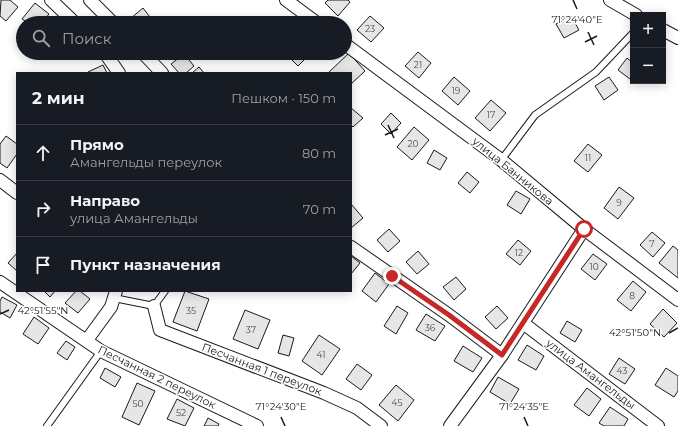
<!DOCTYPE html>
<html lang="ru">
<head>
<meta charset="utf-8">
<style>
  body { margin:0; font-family:Montserrat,sans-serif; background:#242831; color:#f1f3f6 }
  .controls { position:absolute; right:12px; top:12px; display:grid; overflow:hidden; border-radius:0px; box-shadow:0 2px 10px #0003 }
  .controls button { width:36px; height:36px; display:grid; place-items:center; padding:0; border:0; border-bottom:1px solid #363941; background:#171b24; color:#f1f3f6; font:20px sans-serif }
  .stop { position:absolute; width:12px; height:12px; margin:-9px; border:3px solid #c62828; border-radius:50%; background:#fff }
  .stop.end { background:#c62828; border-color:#fff; box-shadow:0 1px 4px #0008 }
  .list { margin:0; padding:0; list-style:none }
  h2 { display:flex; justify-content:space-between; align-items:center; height:52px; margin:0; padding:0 16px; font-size:17px }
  h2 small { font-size:13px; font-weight:400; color:#9ea1a6 }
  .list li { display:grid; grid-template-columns:26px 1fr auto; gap:12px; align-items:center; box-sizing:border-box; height:56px; padding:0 16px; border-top:1px solid #363941 }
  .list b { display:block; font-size:15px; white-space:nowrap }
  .list p { margin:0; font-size:13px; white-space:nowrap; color:#9ea1a6 }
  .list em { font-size:13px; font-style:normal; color:#9ea1a6 }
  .icon { flex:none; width:22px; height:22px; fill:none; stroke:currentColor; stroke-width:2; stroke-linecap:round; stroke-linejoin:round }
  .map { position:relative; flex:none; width:678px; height:426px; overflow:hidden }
  .search { position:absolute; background:#171b24; box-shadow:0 2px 10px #0003; left:16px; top:16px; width:336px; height:44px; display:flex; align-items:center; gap:10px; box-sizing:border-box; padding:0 14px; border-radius:22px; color:#9ea1a6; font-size:15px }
  .panel { position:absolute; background:#171b24; box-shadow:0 2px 10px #0003; left:16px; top:72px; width:336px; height:220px; border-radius:0px }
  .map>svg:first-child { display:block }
</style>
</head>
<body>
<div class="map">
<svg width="678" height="426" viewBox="0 0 678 426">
  <rect width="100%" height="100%" fill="#fff"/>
  <g fill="#e6e6e6" stroke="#1a1a1a">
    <path d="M1,0H10L18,7L6,21L0,16Z"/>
    <path d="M328,0H348L350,2L338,16L325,3Z"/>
    <path d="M35,3L49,14L42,23H28L22,19Z"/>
    <path d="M143,8L153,21L151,23H134L130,19Z"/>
    <path d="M370,16L384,28L371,42L357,30Z"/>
    <path d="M571,16L579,30L564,38L556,24Z"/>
    <path d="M418,52L431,63L419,78L405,66Z"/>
    <path d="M289,53H311L298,66L287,55Z"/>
    <path d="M349,53L365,71L351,84V73H328Z"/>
    <path d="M184,54L194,66L186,73H179L171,64Z"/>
    <path d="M627,58L633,63L634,82L618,70Z"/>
    <path d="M103,65L107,73H89L88,72Z"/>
    <path d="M199,67L204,73H192Z"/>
    <path d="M454,77L470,91L458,105L442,91Z"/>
    <path d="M609,77L618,90L604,100L595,86Z"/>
    <path d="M491,100L506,113L490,131L475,118Z"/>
    <path d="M351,108L363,118L353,127L351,125Z"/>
    <path d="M391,113L401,123L391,134L381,124Z"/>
    <path d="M414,127L429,140L412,160L397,147Z"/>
    <path d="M6,136L17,144V154L7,168L0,163V144Z"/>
    <path d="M588,144L602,155L588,172L574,161Z"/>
    <path d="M434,150L447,158L440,170L427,163Z"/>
    <path d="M467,172L479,182L470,193L458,183Z"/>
    <path d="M619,187L634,198L618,219L604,208Z"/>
    <path d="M516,191L530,199L521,214L507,205Z"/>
    <path d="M352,205L363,218L351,228V206Z"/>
    <path d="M389,229L400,241L388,252L377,240Z"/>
    <path d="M652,232L665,243L653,257L640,245Z"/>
    <path d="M518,240L531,251L520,265L506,254Z"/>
    <path d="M673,246L678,250V278L659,263Z"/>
    <path d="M418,251L429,264L417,274L406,262Z"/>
    <path d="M17,253V271L8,263Z"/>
    <path d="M593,254L607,264L595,280L581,269Z"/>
    <path d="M351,256L360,263L351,274Z"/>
    <path d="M375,273L389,284L376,302L362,291Z"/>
    <path d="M456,277L466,289L454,300L443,287Z"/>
    <path d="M633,281L646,292L631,311L617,300Z"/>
    <path d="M44,291H55L50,297Z"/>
    <path d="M76,291H80L90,299L78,313L65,303Z"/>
    <path d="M185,291L209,299L197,331L173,322Z"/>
    <path d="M2,297L17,305L10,318L0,312V301Z"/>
    <path d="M397,306L408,313L396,334L384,326Z"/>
    <path d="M497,306L508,318L496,329L485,317Z"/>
    <path d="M663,309L677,323L664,337L650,324Z"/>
    <path d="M245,310L270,320L258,349L233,339Z"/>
    <path d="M426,314L445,326L435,341L416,330Z"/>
    <path d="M34,317L49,328L38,344L23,334Z"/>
    <path d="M567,321L582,330L575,342L560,333Z"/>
    <path d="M283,335L294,338L289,356L278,353Z"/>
    <path d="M319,335L340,349L322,375L302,361Z"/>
    <path d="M66,341L75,347L67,360L57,353Z"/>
    <path d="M527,345L544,356L536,370L518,360Z"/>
    <path d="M463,346L482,358L473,372L454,361Z"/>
    <path d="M619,358L635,369L625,384L609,374Z"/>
    <path d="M357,364L372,375L361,390L346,379Z"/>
    <path d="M105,368L121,377L115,387L100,378Z"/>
    <path d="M666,368L678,376V391L674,397L655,385Z"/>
    <path d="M498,377L519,389L510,404L490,392Z"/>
    <path d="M137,383L155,391L139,425L122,417Z"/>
    <path d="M396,385L414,400L398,421L379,405Z"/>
    <path d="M587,388L601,399L589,416L574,405Z"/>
    <path d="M177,399L194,408L185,426L167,419Z"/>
    <path d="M610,407L628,419L624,426H604L599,423Z"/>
    <path d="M208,418L219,424L218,426H204Z"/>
  </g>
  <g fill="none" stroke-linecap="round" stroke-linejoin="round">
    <defs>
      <g id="lane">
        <path d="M505,155L535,115L596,72L633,33"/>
        <path d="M114,298L154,306L165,291"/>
        <path d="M47,426L101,351"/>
      </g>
      <g id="street">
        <path d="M51,0L75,23"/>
        <path d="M90,0L113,23"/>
        <path d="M286,0L317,23"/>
        <path d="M610,0L636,15"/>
        <path d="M663,30L678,38"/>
        <path d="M345,44L500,159L584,229L678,300"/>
        <path d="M105,53L119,73"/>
        <path d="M143,53L162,73"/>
        <path d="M0,180L17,193"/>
        <path d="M351,247L449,315L502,355"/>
        <path d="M0,282L101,351L257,426"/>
        <path d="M154,306L160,330L324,393L357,408L381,426"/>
        <path d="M523,323L658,426"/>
        <path d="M87,340L111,307L116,291"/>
        <path d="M450,426L502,355L584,229"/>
      </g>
    </defs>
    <use href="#lane" stroke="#1a1a1a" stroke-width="8"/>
    <use href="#street" stroke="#1a1a1a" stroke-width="14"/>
    <use href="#lane" stroke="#fff" stroke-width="6"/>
    <use href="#street" stroke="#fff" stroke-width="12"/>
  </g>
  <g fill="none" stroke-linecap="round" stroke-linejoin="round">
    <path stroke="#c62828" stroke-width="5" d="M392,276L449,315L502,355L584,229"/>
  </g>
  <path fill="none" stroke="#1a1a1a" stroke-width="1.5" d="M573,0L577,9M588,32L594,45M585,42L597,36M388,125L394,138M385,135L398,129M0,314L9,310M669,333L678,328M281,417L285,426M524,417L528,426"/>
  <g text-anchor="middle" stroke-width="3" stroke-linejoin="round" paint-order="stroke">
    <g font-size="9" fill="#4d4d4d">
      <text x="370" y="32">23</text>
      <text x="418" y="68">21</text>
      <text x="456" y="94">19</text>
      <text x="491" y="118">17</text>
      <text x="413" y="147">20</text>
      <text x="588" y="161">11</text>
      <text x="619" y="206">9</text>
      <text x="652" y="247">7</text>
      <text x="519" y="256">12</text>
      <text x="594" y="270">10</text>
      <text x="632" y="299">8</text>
      <text x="191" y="314">35</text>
      <text x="430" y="331">36</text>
      <text x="251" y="333">37</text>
      <text x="321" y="358">41</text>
      <text x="622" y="374">43</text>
      <text x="397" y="406">45</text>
      <text x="138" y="407">50</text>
      <text x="181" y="416">52</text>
    </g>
    <g font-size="11" fill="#1a1a1a" stroke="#fff">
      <text transform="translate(513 171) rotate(39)" y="4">улица Банникова</text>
      <text transform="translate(262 369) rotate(21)" y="4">Песчанная 1 переулок</text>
      <text transform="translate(591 374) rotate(37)" y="4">улица Амангельды</text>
      <text transform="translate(157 377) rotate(26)" y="4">Песчанная 2 переулок</text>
    </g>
  </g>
  <g font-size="10" text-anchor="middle" fill="#1a1a1a" stroke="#fff" stroke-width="3" stroke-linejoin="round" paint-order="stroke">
    <text x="577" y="23">71°24'40"E</text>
    <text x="43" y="314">42°51'55"N</text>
    <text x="635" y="336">42°51'50"N</text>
    <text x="281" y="410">71°24'30"E</text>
    <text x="524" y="410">71°24'35"E</text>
  </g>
</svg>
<div class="controls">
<button>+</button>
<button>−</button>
</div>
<div class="stop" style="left:584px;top:229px"></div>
<div class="stop end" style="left:392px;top:276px"></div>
<div class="search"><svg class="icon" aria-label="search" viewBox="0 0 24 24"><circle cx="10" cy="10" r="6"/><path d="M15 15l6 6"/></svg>Поиск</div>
<section class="panel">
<h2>2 мин<small>Пешком · 150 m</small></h2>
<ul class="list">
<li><svg class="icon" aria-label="ahead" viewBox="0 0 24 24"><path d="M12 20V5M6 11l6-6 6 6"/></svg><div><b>Прямо</b><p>Амангельды переулок</p></div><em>80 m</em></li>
<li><svg class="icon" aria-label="right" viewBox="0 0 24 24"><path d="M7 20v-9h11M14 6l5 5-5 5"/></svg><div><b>Направо</b><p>улица Амангельды</p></div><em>70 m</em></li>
<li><svg class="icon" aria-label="arrive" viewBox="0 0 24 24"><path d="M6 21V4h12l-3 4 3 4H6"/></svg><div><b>Пункт назначения</b></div></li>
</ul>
</section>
</div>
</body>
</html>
